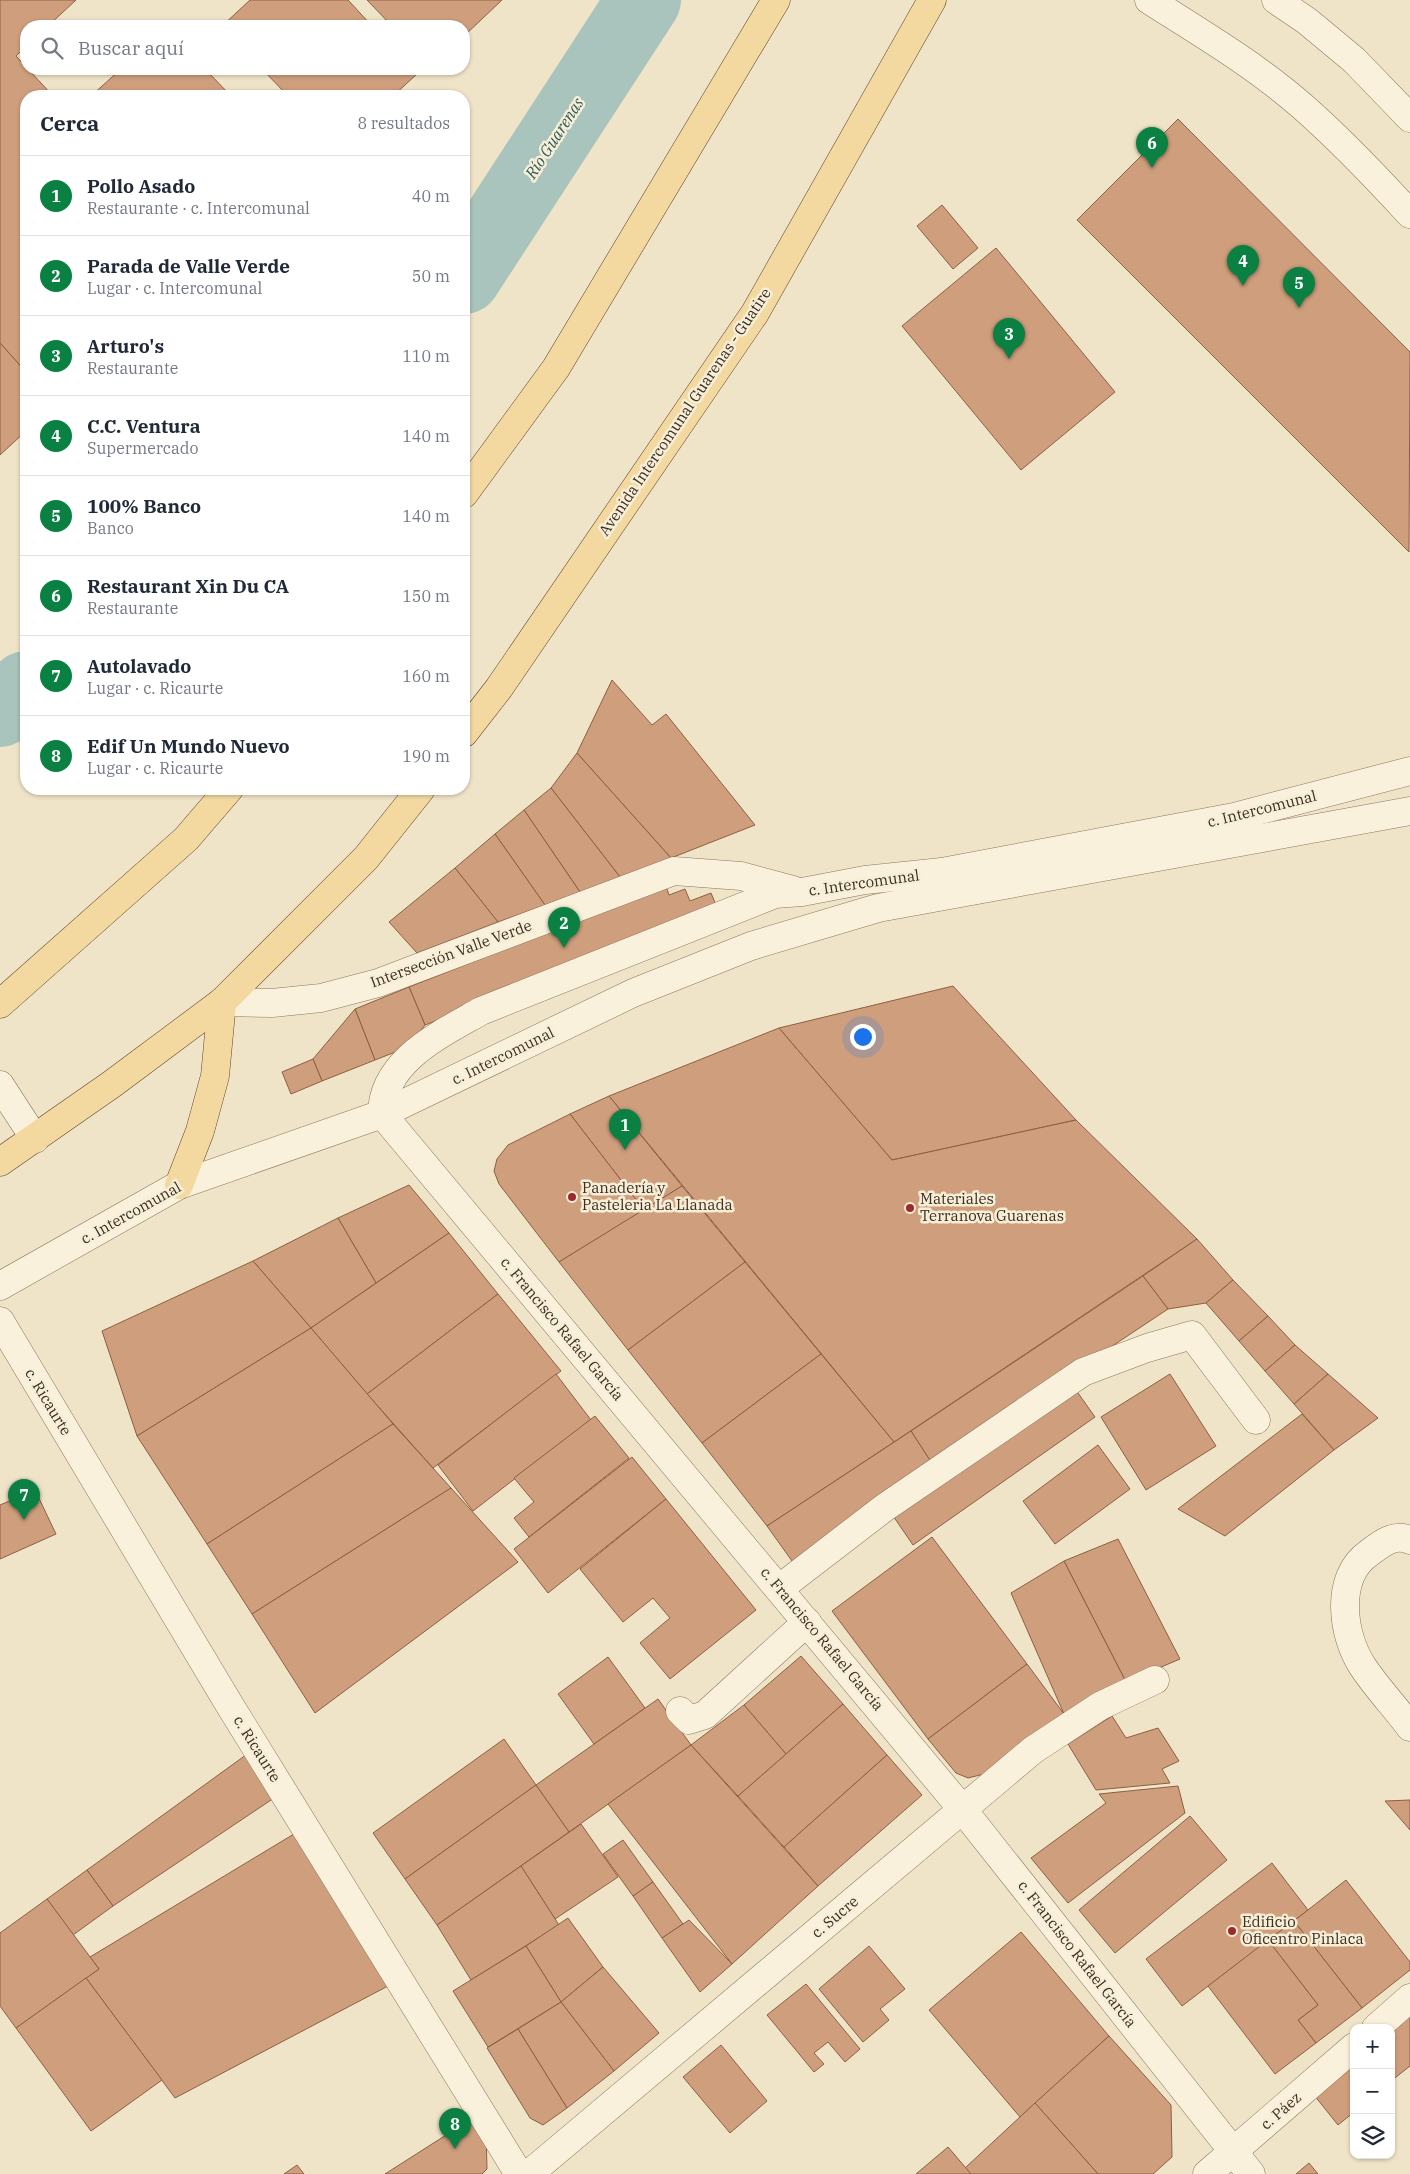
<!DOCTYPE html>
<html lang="es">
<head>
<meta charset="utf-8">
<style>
  body { margin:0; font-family:"IBM Plex Serif",serif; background:#f2f2f3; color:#1f2937 }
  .controls { position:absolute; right:15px; bottom:15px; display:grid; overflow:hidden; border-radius:10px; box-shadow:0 1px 4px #0004 }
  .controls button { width:45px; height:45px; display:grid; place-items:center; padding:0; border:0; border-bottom:1px solid #e0e1e3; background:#fff; color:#1f2937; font:25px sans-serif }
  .you { position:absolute; left:862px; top:1036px; width:18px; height:18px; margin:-12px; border:4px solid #fff; border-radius:50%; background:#1a73e8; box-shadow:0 0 0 8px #1a73e833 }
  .badge { display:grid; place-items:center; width:32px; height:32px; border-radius:50%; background:#0b8043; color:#fff; font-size:16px; font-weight:700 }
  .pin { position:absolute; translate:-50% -41px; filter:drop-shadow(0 1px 2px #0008) }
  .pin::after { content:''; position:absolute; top:26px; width:18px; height:15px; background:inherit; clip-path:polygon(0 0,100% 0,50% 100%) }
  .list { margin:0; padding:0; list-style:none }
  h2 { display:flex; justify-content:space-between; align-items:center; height:65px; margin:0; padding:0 20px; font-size:21px }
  h2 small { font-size:16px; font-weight:400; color:#747a83 }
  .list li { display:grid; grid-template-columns:32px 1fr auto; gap:15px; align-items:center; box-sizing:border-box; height:80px; padding:0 20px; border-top:1px solid #e0e1e3 }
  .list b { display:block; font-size:19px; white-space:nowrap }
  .list p { margin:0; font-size:16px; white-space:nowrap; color:#747a83 }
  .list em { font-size:16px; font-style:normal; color:#747a83 }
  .icon { flex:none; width:28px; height:28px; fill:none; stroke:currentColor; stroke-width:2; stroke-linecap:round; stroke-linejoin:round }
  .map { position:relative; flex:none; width:1410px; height:2174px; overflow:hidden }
  .search { position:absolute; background:#fff; box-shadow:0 1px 4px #0004; left:20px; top:20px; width:450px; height:55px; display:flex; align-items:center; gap:12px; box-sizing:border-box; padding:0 18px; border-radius:20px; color:#747a83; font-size:19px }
  .panel { position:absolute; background:#fff; box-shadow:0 1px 4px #0004; left:20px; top:90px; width:450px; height:705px; border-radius:20px }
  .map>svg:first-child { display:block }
</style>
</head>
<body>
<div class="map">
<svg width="1410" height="2174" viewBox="0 0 1410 2174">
  <rect width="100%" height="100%" fill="#f0e4c8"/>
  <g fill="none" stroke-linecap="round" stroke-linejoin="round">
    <g stroke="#a9c4bc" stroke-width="74">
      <path d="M464,277L644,0"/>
      <path d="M0,710L26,688"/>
    </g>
  </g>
  <g fill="#cf9f7d" stroke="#8d5f41">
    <path d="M0,0H76L48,26H26V46L16,56L53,96H26V372L0,343Z"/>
    <path d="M250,0H348L372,26H222Z"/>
    <path d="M367,0H502L464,36V26H392Z"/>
    <path d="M121,69H205L231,96H91Z"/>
    <path d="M262,69H412L417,74L393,96H288Z"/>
    <path d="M1178,119L1410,352L1409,552L1077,220Z"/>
    <path d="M942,205L978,248L953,269L917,226Z"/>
    <path d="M996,248L1115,392L1021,470L902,326Z"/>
    <path d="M0,343L26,372V431L0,455Z"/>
    <path d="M612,680L652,725L666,714L755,825L671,858L577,753Z"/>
    <path d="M577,753L671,858L620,877L551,788Z"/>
    <path d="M551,788L620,877L580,892L524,810Z"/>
    <path d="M524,810L580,892L545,905L495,834Z"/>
    <path d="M495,834L545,905L498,922L455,868Z"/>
    <path d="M455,868L498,922L417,953L389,922Z"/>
    <path d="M666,886L669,895L685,889L690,901L711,893L718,910L425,1025L409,987Z"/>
    <path d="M953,986L1076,1120L892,1160L779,1028Z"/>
    <path d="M409,987L425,1025L408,1047L375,1060L355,1009Z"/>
    <path d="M355,1009L375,1060L322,1081L313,1059Z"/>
    <path d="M779,1028L892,1160L1076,1120L1197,1239L894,1442L609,1096Z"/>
    <path d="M313,1059L322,1081L291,1094L282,1072Z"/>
    <path d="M609,1096L682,1186L644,1210L570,1114Z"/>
    <path d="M570,1114L644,1210L559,1262L499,1184L494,1171L497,1159L508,1145Z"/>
    <path d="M409,1185L449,1233L376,1283L338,1218Z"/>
    <path d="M682,1186L745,1262L628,1350L559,1262Z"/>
    <path d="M338,1218L376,1283L311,1328L253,1261Z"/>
    <path d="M449,1233L498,1294L367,1394L311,1328Z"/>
    <path d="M1197,1239L1233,1280L1206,1303L1168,1309L1143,1276Z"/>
    <path d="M253,1261L311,1328L137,1436L102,1331Z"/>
    <path d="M745,1262L821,1354L702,1443L628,1350Z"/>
    <path d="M1143,1276L1168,1309L933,1465L911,1431Z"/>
    <path d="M1233,1280L1268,1316L1239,1341L1206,1303Z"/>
    <path d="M498,1294L561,1371L433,1468L367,1394Z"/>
    <path d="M1268,1316L1295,1345L1265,1371L1239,1341Z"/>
    <path d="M311,1328L393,1424L207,1544L137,1436Z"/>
    <path d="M1295,1345L1328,1374L1294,1404L1265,1371Z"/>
    <path d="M821,1354L894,1442L767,1526L702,1443Z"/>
    <path d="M556,1374L591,1420L473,1511L438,1465Z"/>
    <path d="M1170,1374L1216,1446L1146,1490L1101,1417Z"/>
    <path d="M1328,1374L1378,1418L1334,1450L1294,1404Z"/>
    <path d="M1073,1386L1095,1417L913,1545L891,1513Z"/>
    <path d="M1302,1414L1334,1450L1225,1536L1178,1509Z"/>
    <path d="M595,1416L629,1458L529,1537L514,1518L534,1502L514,1478Z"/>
    <path d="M393,1424L451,1488L252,1614L207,1544Z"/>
    <path d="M911,1431L933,1465L792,1561L767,1526Z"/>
    <path d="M1098,1445L1130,1489L1055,1544L1023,1501Z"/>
    <path d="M632,1457L666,1499L548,1593L514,1549Z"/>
    <path d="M451,1488L518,1562L315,1713L252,1614Z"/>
    <path d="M35,1490L56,1534L0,1559V1505Z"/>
    <path d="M666,1499L756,1610L670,1679L640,1643L670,1618L653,1598L623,1622L580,1569Z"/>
    <path d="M932,1537L1027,1664L928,1739L832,1611Z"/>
    <path d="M1118,1539L1180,1659L1126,1682L1064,1561Z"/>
    <path d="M1064,1561L1126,1682L1064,1714L1011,1593Z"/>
    <path d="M801,1656L843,1704L786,1754L744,1705Z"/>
    <path d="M608,1657L645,1708L594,1744L558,1694Z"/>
    <path d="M1027,1664L1064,1714L984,1774L968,1778L956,1773L928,1739Z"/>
    <path d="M658,1699L691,1745L569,1832L536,1785Z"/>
    <path d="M843,1704L887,1755L784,1847L738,1796Z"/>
    <path d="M744,1705L786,1754L738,1796L691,1745Z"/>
    <path d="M1112,1716L1126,1738L1158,1728L1179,1761L1162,1769L1170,1783L1096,1790L1068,1744Z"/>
    <path d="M504,1739L536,1785L405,1879L373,1833Z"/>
    <path d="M691,1745L818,1886L732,1964L608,1804Z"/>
    <path d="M250,1752L280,1794L113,1906L87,1870Z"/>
    <path d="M887,1755L922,1795L818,1886L784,1847Z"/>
    <path d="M536,1785L569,1832L437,1925L405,1879Z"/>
    <path d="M1178,1786L1185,1813L1068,1903L1031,1858L1106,1803L1099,1794Z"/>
    <path d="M1410,1800V1830L1385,1801Z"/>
    <path d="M1190,1816L1227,1860L1115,1953L1079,1910Z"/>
    <path d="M581,1824L618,1877L555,1919L521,1866Z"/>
    <path d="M294,1834L388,1986L175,2098L86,1978L99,1969L90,1957Z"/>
    <path d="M623,1840L653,1882L633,1896L603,1854Z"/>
    <path d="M1272,1863L1308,1910L1182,2006L1146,1959Z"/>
    <path d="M521,1866L559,1925L471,1980L437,1925Z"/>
    <path d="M87,1870L113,1906L73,1935L47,1899Z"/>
    <path d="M1346,1880L1410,1962V1970L1362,2008L1294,1921Z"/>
    <path d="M653,1882L683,1924L662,1938L633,1896Z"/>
    <path d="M47,1899L99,1969L16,2028L0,2006V1933Z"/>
    <path d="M568,1918L603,1967L561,2002L526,1946Z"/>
    <path d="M689,1920L732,1964L700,1992L662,1938Z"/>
    <path d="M1294,1921L1362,2008L1316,2043L1298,2020L1318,2005L1268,1940Z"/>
    <path d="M1021,1932L1109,2036L1020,2117L929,2010Z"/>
    <path d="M1268,1940L1318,2005L1298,2020L1316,2043L1275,2074L1208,1986Z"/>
    <path d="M526,1946L561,2002L488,2047L453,1991Z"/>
    <path d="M869,1946L905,1989L880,2009L889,2020L863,2042L819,1989Z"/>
    <path d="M603,1967L659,2033L614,2071L561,2002Z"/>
    <path d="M86,1978L162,2080L91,2131L16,2028Z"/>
    <path d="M806,1984L860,2049L845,2062L828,2042L814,2053L824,2064L814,2072L767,2015Z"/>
    <path d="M561,2002L614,2071L567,2108L518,2029Z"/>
    <path d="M1410,2015V2066L1391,2081V2031Z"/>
    <path d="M518,2029L567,2108L543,2125L530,2118L487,2048Z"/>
    <path d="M1109,2036L1171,2105L1172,2157L1153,2174H1098L1035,2103Z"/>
    <path d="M721,2045L767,2101L730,2133L683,2077Z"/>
    <path d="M1354,2062V2112L1338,2125L1314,2095Z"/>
    <path d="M1035,2103L1098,2174H971L965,2168Z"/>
    <path d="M479,2114L486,2130L487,2169L482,2174H385Z"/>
    <path d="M948,2147L971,2174H916Z"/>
    <path d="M1309,2163L1318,2174H1296Z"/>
    <path d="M297,2165L304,2174H284Z"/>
  </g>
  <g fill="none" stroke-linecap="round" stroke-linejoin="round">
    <defs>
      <g id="minor">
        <path d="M1149,0C1201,33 1255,65 1302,106C1341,140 1375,176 1410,214"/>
        <path d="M1276,0L1307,21L1354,60L1410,118"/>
        <path d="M222,1002L272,1003L321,998L378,983L674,871L741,876L793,890"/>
        <path d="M0,1085L35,1139"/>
        <path d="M0,1286L179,1185L382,1114L633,993L751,946L878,908L1410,811"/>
        <path d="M0,1321L229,1704L519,2174"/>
        <path d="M1410,1540C1394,1533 1381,1544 1369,1553C1334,1577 1342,1636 1363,1667C1377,1688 1395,1707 1410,1727"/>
        <path d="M780,1588L884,1508L1083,1372L1147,1348L1192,1335L1256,1420"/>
        <path d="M680,1711L689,1720L705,1715L807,1622"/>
        <path d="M1376,2028L1410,1998"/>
        <path d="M529,2174L1033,1750L1100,1706L1155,1680"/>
        <path d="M1207,2174L1354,2047"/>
        <path d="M1251,2174L963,1810L382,1114C382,1061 441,1034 481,1011L775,894L802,892L865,880L942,872L1234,817L1410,771"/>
      </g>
      <g id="major">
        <path d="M464,494L556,368L776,0"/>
        <path d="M464,733L499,688L755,313L932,0"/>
        <path d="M0,1004L186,839L229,789"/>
        <path d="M0,1162L112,1084L222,1002L366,858L421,789"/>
        <path d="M179,1185L200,1131L215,1076L222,1002"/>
      </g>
    </defs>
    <use href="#minor" stroke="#8d765c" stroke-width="29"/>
    <use href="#major" stroke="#5b4430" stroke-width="29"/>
    <use href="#minor" stroke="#faf1dc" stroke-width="28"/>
    <use href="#major" stroke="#f3d9a0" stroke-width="28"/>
  </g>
  <g fill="#9e2a2b" stroke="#f7eed8" stroke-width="2">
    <circle cx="572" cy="1197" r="5"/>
    <circle cx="910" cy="1208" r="5"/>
    <circle cx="1232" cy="1931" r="5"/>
  </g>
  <g text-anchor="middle" stroke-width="5" stroke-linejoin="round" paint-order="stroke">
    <g font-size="15" fill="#3d2e20" stroke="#f7eed8">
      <text transform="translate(685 412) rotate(-56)" y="5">Avenida Intercomunal Guarenas - Guatire</text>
      <text transform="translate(1262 809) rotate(-14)" y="5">c. Intercomunal</text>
      <text transform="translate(864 883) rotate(-8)" y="5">c. Intercomunal</text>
      <text transform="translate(451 954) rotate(-20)" y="5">Intersección Valle Verde</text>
      <text transform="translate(503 1056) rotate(-26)" y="5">c. Intercomunal</text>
      <text transform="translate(131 1213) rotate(-29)" y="5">c. Intercomunal</text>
      <text transform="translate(562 1329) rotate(50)" y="5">c. Francisco Rafael García</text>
      <text transform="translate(48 1402) rotate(59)" y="5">c. Ricaurte</text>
      <text transform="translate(822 1639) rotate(50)" y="5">c. Francisco Rafael García</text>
      <text transform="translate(257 1749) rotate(58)" y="5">c. Ricaurte</text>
      <text transform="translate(835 1917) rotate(-40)" y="5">c. Sucre</text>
      <text transform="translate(1077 1954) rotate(52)" y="5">c. Francisco Rafael García</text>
      <text transform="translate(1281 2111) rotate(-41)" y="5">c. Páez</text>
    </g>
    <g font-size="15" fill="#3d2e20" stroke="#f7eed8" text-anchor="start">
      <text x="582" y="1193">Panadería y<tspan x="582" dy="17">Pasteleria La Llanada</tspan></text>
      <text x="920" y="1204">Materiales<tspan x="920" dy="17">Terranova Guarenas</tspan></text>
      <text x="1242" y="1927">Edificio<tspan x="1242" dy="17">Oficentro Pinlaca</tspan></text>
    </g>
    <g font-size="16" font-style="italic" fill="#2f5d5a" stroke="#f7eed8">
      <text transform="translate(554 138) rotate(-57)" y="6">Río Guarenas</text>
    </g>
  </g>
</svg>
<div class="controls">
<button>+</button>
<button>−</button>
<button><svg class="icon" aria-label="layers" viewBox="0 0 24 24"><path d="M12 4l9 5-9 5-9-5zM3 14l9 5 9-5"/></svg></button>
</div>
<div class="you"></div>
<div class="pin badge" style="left:625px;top:1150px">1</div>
<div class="pin badge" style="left:564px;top:948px">2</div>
<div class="pin badge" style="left:1009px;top:359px">3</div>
<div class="pin badge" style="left:1243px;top:286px">4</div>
<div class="pin badge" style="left:1299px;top:308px">5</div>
<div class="pin badge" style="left:1152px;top:168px">6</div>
<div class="pin badge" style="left:24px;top:1520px">7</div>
<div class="pin badge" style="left:455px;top:2149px">8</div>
<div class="search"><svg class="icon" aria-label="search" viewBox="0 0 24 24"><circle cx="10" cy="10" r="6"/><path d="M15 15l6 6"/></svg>Buscar aquí</div>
<section class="panel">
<h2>Cerca<small>8 resultados</small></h2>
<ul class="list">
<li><span class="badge">1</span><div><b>Pollo Asado</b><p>Restaurante · c. Intercomunal</p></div><em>40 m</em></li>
<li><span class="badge">2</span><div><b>Parada de Valle Verde</b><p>Lugar · c. Intercomunal</p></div><em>50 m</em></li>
<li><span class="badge">3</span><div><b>Arturo's</b><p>Restaurante</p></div><em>110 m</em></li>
<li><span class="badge">4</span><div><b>C.C. Ventura</b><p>Supermercado</p></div><em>140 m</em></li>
<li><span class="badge">5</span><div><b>100% Banco</b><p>Banco</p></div><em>140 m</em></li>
<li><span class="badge">6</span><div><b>Restaurant Xin Du CA</b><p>Restaurante</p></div><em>150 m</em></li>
<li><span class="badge">7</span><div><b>Autolavado</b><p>Lugar · c. Ricaurte</p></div><em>160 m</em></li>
<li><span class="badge">8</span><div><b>Edif Un Mundo Nuevo</b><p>Lugar · c. Ricaurte</p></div><em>190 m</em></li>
</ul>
</section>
</div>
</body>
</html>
